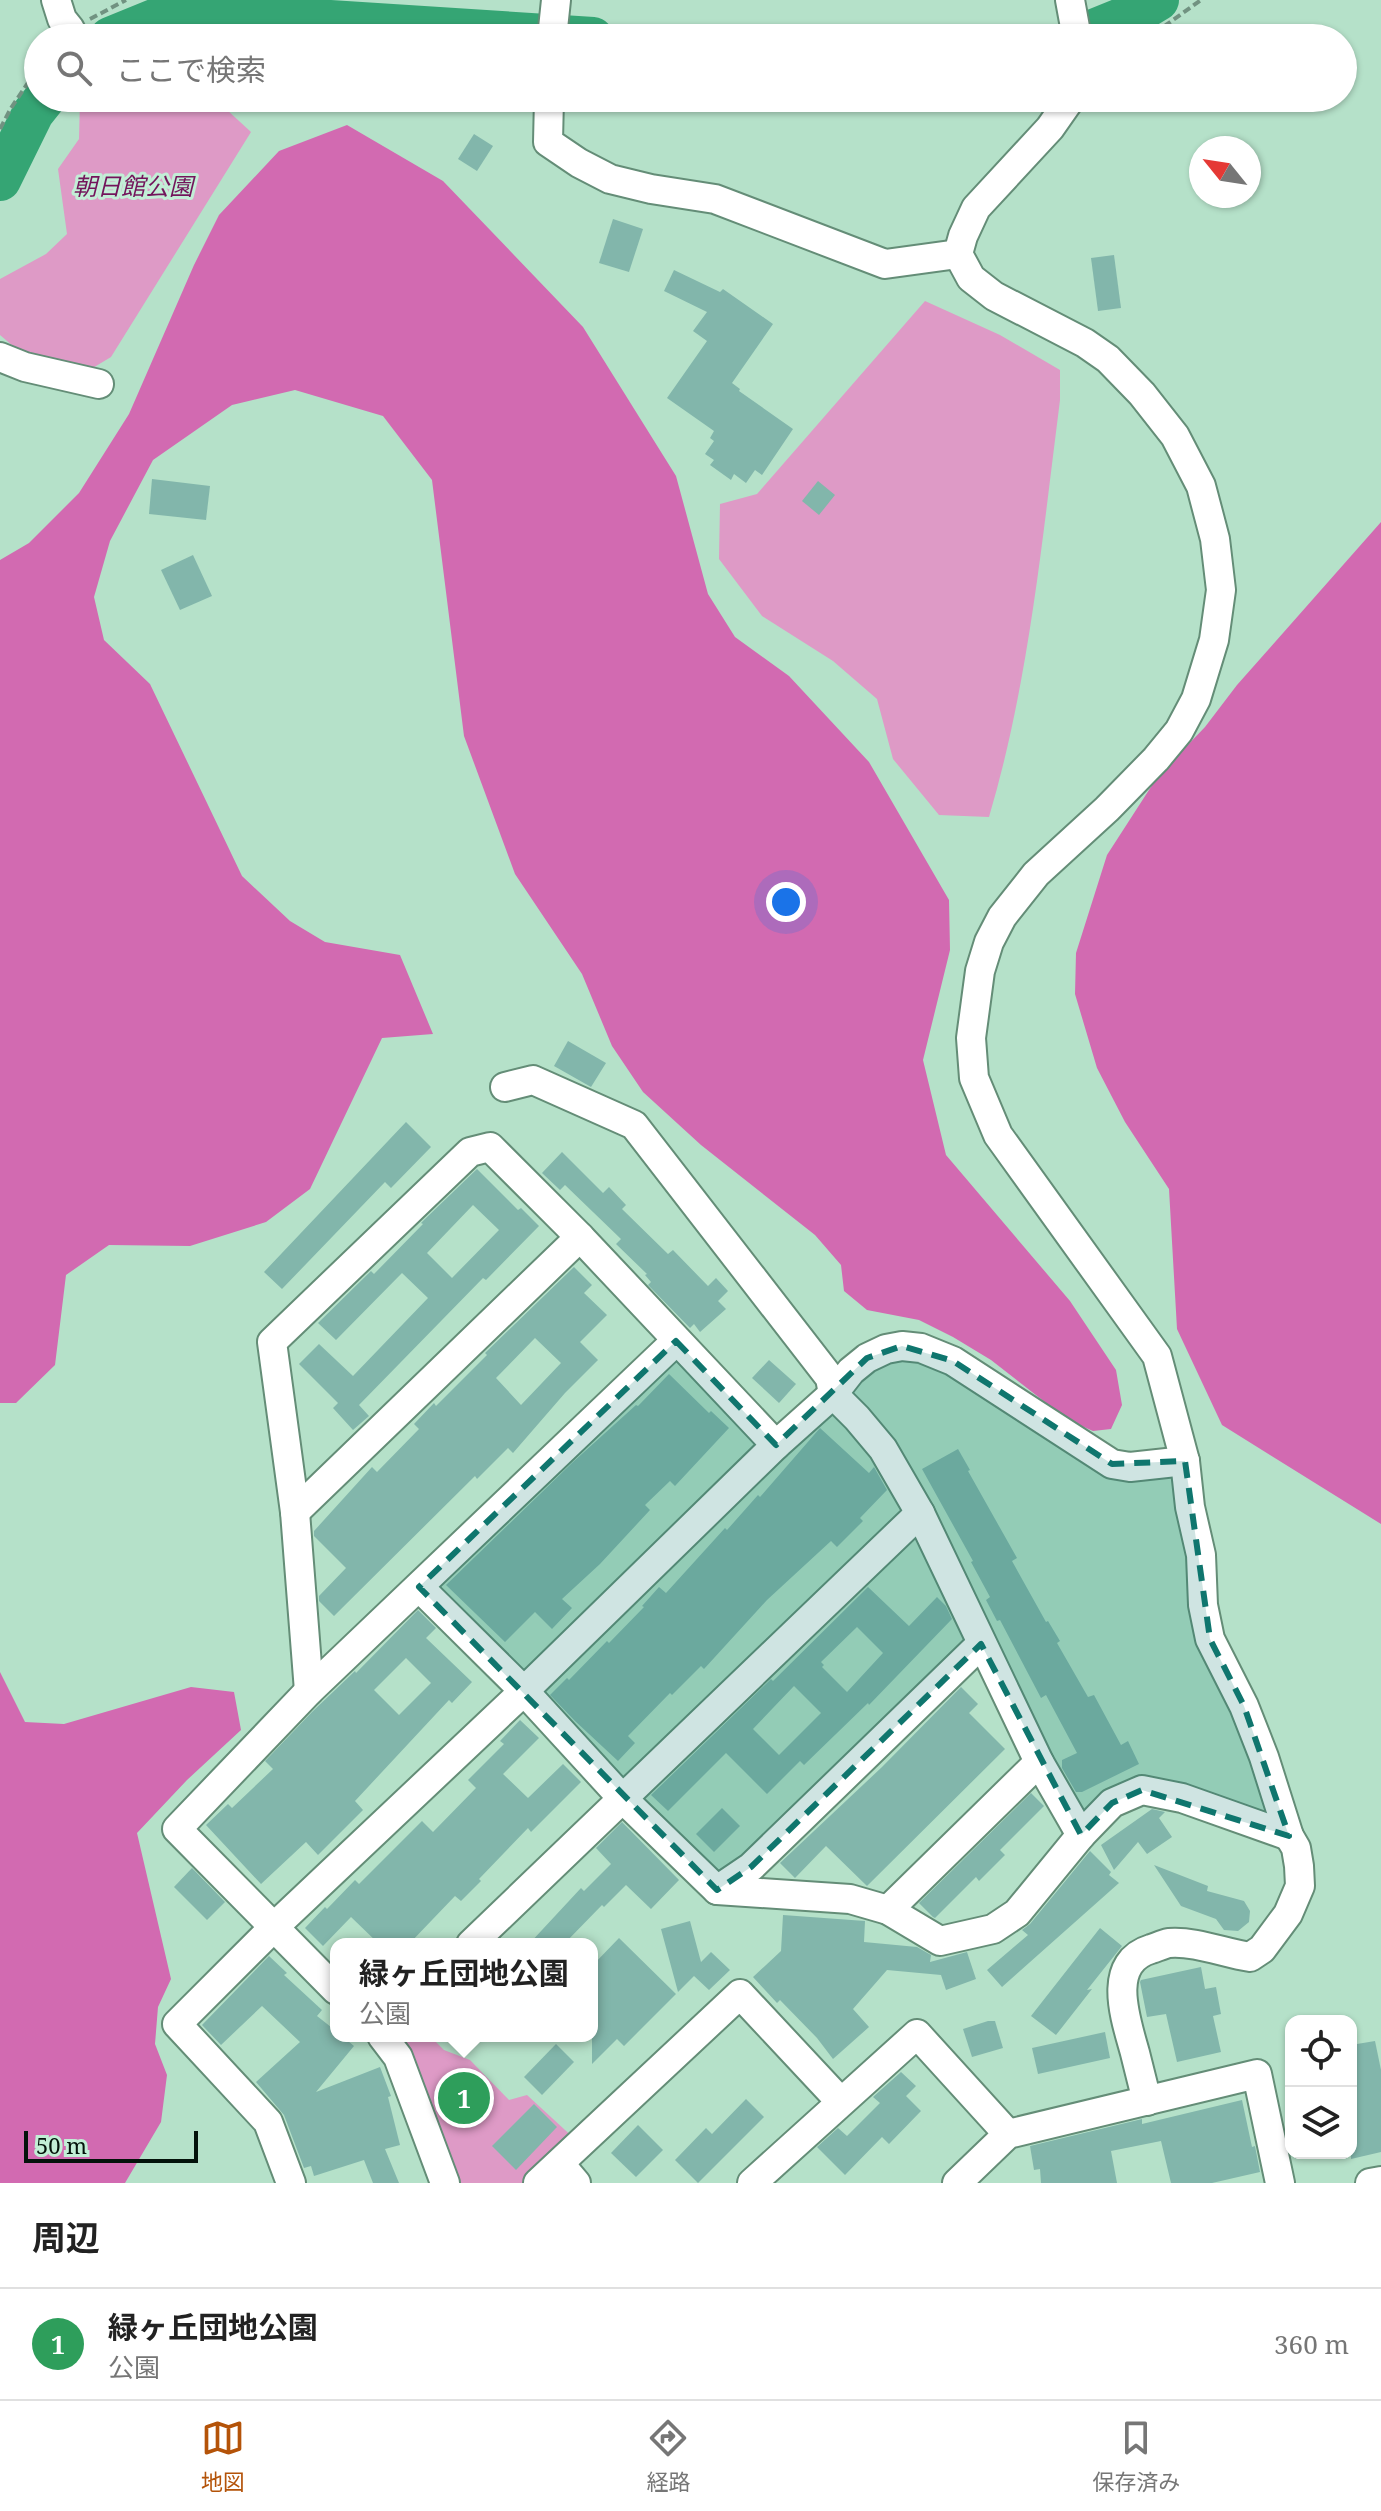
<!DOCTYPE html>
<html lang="ja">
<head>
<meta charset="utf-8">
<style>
  body { margin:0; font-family:"Noto Serif","Noto Sans JP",serif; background:#f6f6f6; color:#222 }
  .controls { position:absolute; right:24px; bottom:24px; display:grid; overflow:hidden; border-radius:16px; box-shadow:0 2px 6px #0004 }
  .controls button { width:72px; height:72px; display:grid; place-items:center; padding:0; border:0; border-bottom:2px solid #e0e0e0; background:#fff; color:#222; font:40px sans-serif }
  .compass { position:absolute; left:1189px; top:136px; width:72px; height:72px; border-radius:50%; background:#fff; box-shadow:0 2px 6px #0004; rotate:300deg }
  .scale { position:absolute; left:24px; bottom:20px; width:174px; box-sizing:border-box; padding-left:8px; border:4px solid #04130b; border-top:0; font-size:22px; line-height:28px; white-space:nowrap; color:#04130b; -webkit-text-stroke:6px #c2eed6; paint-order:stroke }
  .you { position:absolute; left:786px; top:902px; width:28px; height:28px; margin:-20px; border:6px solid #fff; border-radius:50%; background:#1a73e8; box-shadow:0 0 0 12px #1a73e833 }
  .badge { display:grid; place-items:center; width:52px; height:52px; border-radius:50%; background:#b45309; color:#fff; font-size:26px; font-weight:700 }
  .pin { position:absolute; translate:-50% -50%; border:4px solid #fff; box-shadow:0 2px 8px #0006 }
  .popup { position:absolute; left:330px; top:1938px; width:268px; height:104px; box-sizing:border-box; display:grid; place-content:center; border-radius:16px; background:#fff; filter:drop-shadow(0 2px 6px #0005); font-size:26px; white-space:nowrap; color:#767676 }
  .popup b { font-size:30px; color:#222 }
  .popup::after { content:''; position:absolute; left:50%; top:100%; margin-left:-16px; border:16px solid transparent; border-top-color:#fff }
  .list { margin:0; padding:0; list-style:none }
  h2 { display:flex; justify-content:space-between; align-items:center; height:104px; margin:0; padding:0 32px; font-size:34px }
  h2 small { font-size:26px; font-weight:400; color:#767676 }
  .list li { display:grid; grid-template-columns:52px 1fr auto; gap:24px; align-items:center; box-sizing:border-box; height:112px; padding:0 32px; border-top:2px solid #e0e0e0 }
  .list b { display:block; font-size:30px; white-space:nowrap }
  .list p { margin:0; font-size:26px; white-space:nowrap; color:#767676 }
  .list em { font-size:26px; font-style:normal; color:#767676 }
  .icon { flex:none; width:44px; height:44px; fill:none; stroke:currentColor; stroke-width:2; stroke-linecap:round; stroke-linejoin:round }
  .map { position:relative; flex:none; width:1381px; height:2183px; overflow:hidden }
  .search { position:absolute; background:#fff; box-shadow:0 2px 6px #0004; left:24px; right:24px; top:24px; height:88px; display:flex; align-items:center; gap:20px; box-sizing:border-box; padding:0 28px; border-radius:44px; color:#767676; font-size:30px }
  .sheet { height:216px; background:#fff }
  nav { display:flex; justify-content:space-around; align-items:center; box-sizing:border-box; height:112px; border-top:2px solid #e0e0e0; background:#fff; font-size:22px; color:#767676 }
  nav a { display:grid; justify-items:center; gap:4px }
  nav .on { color:#b45309 }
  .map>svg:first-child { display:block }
</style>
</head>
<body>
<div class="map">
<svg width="1381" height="2183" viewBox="0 0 1381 2183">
  <rect width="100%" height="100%" fill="#b5e1c9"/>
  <g fill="#de9ac6">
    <path d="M80,98H214L251,132L111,357L86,372L26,357L0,335V279L46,254L67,234L58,169L79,139Z"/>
    <path d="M925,301L1000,335L1060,370V400C1042,540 1029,682 989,817L939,815L893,759L877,699L833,661L762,616L719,559L720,504L757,494Z"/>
    <path d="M390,2036H430L444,2050L470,2060L509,2100L527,2095L577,2141L529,2183H453Z"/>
  </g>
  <g fill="#d26ab1">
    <path d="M347,125L443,181L583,327L676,476L708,594L735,637L789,676L869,762L949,900L950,950L923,1060L946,1155L1070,1301L1116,1370L1122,1405L1111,1429L1093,1431L1068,1420L991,1360L953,1337L919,1320L867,1310L844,1291L841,1265L815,1235L701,1145L643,1092L612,1046L582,974L515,874L464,736L432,480L383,416L295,390L232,405L153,460L110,541L94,597L104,640L150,684L242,876L290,921L325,942L400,955L433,1034L382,1038L310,1189L266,1222L190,1246L109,1245L66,1275L55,1365L16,1403H0V560L29,543L79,493L129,414L194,265L219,215L279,151Z"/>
    <path d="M1381,522V1524L1222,1425L1177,1329L1169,1189L1125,1122L1097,1068L1075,994L1076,953L1107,855L1158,776L1205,727L1237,685Z"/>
    <path d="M0,1672L25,1722L64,1724L191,1687L234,1692L241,1730L187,1780L137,1833L171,1979L158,2007L155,2044L167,2075L161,2122L125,2183H0Z"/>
  </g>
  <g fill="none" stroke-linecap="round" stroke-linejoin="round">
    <g stroke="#35a574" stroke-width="42">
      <path d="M110,38L176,11L593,38"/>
      <path d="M1074,38L1138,12L1158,0"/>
      <path d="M0,180L33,113L45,98"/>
    </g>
  </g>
  <g fill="#82b6ab" fill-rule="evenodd">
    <path d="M474,134L493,146L477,171L458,159Z"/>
    <path d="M613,219L643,229L629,272L599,263Z"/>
    <path d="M1114,255L1121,308L1098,311L1091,258Z"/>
    <path d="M674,270L720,292L723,289L773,324L732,383L740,389L739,391L793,429L762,475L755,470L746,483L734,474L731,480L710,465L714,460L705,454L714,441L710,438L714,431L667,398L707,341L693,331L707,312L664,291Z"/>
    <path d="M152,479L210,486L206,520L149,514Z"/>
    <path d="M818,481L835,495L819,515L802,501Z"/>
    <path d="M193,555L212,596L180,610L161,570Z"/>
    <path d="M568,1041L606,1063L591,1087L554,1066Z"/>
    <path d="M406,1122L431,1147L391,1188L385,1182L282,1289L264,1272Z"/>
    <path d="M562,1152L603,1193L609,1187L626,1205L622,1209L668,1254L673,1250L708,1286L716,1278L728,1291L718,1301L726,1309L700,1332L694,1324L690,1328L648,1285L651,1282L645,1275L647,1274L616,1244L621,1239L565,1185L560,1190L542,1173Z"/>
    <path d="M477,1169L518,1210L521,1208L539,1226L486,1280L483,1278L359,1405L369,1416L353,1430L333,1408L338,1403L299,1364L319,1344L353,1376L428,1298L402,1273L336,1340L318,1323L371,1271L374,1274L423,1224L421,1223L425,1219ZM473,1205L499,1230L452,1278L427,1253Z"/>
    <path d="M574,1267L592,1285L584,1293L607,1315L580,1342L598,1360L565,1393L513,1453L508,1448L477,1479L475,1476L334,1616L319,1601V1596L346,1568L314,1536V1531L372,1467L377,1472L419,1429L414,1424L434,1403L436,1406L487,1355L485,1353ZM535,1338L561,1363L521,1405L496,1378Z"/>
    <path d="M769,1360L796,1384L779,1403L752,1378Z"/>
    <path d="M669,1374L709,1413L711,1411L729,1428L675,1486L670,1481L645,1505L650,1510L600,1564L562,1599L572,1608L552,1629L535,1612L505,1642L446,1585L573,1462L636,1405L638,1406Z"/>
    <path d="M820,1428L869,1473L874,1467L887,1490L860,1518L863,1521L837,1547L831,1541L767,1600L704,1669L701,1666L672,1695L670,1693L628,1736L635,1743L618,1761L575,1721L550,1695L567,1678L569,1680L607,1641L609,1643L644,1607L642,1606L659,1587L666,1593L725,1528L727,1530L758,1495L760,1497Z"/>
    <path d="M958,1449L970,1470L968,1471L1017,1558L1012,1561L1046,1622L1048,1621L1060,1641L1057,1643L1088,1697L1094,1695L1121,1745L1128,1741L1139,1764L1082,1792H1076L1062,1768V1760L1077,1753L1046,1695L1041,1698L1000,1620L997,1621L986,1600L990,1597L971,1562L973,1561L922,1469Z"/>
    <path d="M868,1587L909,1626L937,1597L946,1606L952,1619L869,1705L868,1703L804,1765L800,1761L767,1794L726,1753L668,1811L651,1795L771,1679L773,1681ZM857,1627L883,1653L847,1692L822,1667L824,1665L821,1662ZM794,1686L821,1713L779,1755L753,1729Z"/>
    <path d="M418,1610L436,1628L426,1638L472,1682L452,1703L449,1700L355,1801L363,1810L318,1855L306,1842L261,1884L206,1825L228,1804L232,1808L273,1769L265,1761L312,1712L355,1671L356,1673ZM406,1658L431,1683L399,1715L374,1690Z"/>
    <path d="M961,1687L978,1704L969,1713L1005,1749L867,1886L826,1846L795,1878L780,1863L882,1767Z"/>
    <path d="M520,1720L539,1738L503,1774L528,1798L563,1764L581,1782L531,1832L528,1828L479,1879L481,1881L461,1901L455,1896L409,1944H379L351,1917L323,1946L305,1928L325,1907L327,1909L355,1880L359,1884L422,1821L433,1832L476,1788L468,1780L504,1744L500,1741Z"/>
    <path d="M1031,1793L1044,1806L1000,1850L1005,1855L979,1881L976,1877L935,1918L933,1917L919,1903Z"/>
    <path d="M722,1808L740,1826L714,1852L696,1834Z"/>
    <path d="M1152,1809L1165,1812L1159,1818L1172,1837L1147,1854L1138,1842L1114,1870L1101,1845Z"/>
    <path d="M622,1822L679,1880L651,1909L626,1885L604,1907L602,1905L564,1944H529L581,1888L584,1891L611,1864L596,1848Z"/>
    <path d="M1090,1851L1111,1872L1109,1875L1119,1883L1002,1987L987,1970L1028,1935L1022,1930L1030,1924Z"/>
    <path d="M1154,1865L1208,1886L1207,1891L1244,1901L1250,1911L1249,1922L1238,1931L1224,1930L1216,1919L1181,1906Z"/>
    <path d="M192,1868L225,1902L207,1920L174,1887Z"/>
    <path d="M783,1915L865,1921L864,1942L917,1947L931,1955L930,1962L967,1952L976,1979L946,1990L941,1975L887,1970L853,2009L869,2027L833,2059L817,2038L780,2000L777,2003L753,1977L781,1951Z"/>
    <path d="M690,1921L701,1962L711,1952L730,1970L709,1990L694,1976L678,1992L661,1929Z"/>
    <path d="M1100,1928L1122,1946L1087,1990L1092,1989L1056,2035L1031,2016Z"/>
    <path d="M619,1938L676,1994L624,2046L617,2039L592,2064V1966Z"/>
    <path d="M269,1956L287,1973L284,1975L322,2010L317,2016L336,2031V2036H342L354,2046L316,2092L380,2067L391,2096L388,2097L400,2145L385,2149L399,2183H373L364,2160L314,2176L311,2166L304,2168L284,2115L256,2082L300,2042L262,2006L221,2045L202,2025Z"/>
    <path d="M1201,1967L1205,1989L1216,1987L1221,2014L1213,2016L1221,2052L1177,2062L1166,2014L1147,2017L1140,1982L1141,1980Z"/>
    <path d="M988,2021H995L1003,2048L972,2057L963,2029Z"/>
    <path d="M1105,2032L1110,2058L1038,2074L1032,2048Z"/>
    <path d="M1375,2041L1381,2070V2152L1351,2159V2045Z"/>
    <path d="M556,2044L574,2062L542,2095L524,2077Z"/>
    <path d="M901,2072L916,2086L906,2096L921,2111L889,2144L882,2137L845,2175L817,2147L838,2128L847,2136L880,2103L873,2097Z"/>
    <path d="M746,2099L764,2117L698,2183L675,2160L706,2128L712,2134Z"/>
    <path d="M1242,2100L1252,2147L1255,2146L1260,2172L1212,2183H1171L1161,2141L1111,2151L1117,2183H1041L1040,2169L1034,2170L1030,2146L1138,2120L1142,2119V2124Z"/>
    <path d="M534,2104L557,2127L516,2170L492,2146Z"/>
    <path d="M638,2125L663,2150L636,2177L611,2153Z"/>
  </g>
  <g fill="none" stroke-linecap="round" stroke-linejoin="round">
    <defs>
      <g id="minor">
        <path d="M56,0L62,19L70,29"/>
        <path d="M1070,0L1077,38"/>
        <path d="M552,38L556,0"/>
        <path d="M549,98L548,142L579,163L610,179L651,189L715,199L885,264L958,254"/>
        <path d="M1071,98L1050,128L976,208L963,236L958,254L971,278L994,296L1085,343L1108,359L1142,394L1175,436L1201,486L1215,539L1221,590L1214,640L1196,699L1179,731L1156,759L1107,809L1036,874L1002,917L989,942L980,971L971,1038L974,1078L998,1135L1157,1356L1185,1461L1190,1507L1201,1555L1203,1605L1210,1639L1244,1706L1264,1757L1289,1836L1296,1848L1299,1866L1300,1886L1288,1914L1262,1949L1250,1957C1224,1953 1196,1941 1169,1943C1164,1944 1157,1947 1151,1949C1105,1963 1126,2020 1135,2053C1139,2069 1143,2085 1147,2101"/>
        <path d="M0,357L25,367L99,384"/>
        <path d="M505,1087L533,1080L634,1125L830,1378L833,1394L857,1418L883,1449L920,1513L1039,1762L1081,1835"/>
        <path d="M295,1512L580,1237"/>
        <path d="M419,1587L524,1691L623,1799L717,1890L850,1899L888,1910L940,1941L993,1929L1017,1913L1081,1835L1112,1803L1142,1790L1182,1798L1289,1836"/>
        <path d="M309,1691L295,1512L272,1342L470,1152L490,1147L580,1237L776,1445"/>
        <path d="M717,1890L751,1867L981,1644"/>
        <path d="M888,1910L1039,1762"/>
        <path d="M471,1944L920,1513"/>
        <path d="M336,1990L177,1829L309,1691L676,1341"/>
        <path d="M382,2036L398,2057L445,2183"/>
        <path d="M560,2164L576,2183"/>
        <path d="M291,2183L268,2122L177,2024L273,1928L524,1691L776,1445L833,1394L851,1371L867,1358L886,1349L902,1346L921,1348L953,1361L1112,1464L1130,1467L1185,1461"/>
        <path d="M538,2183L740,1994L840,2101"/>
        <path d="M752,2183L917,2034L1008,2134"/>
        <path d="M957,2183L1008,2134L1257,2074L1280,2183"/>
        <path d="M1370,2183L1381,2181"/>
      </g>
    </defs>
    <use href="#minor" stroke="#648d77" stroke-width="32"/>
    <g stroke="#719281" stroke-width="4" stroke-dasharray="8 4" stroke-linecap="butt">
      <path d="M90,19L126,0"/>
      <path d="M1143,38L1166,25L1201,0"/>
      <path d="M0,129L11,108L38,68"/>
    </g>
    <use href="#minor" stroke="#fff" stroke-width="28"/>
  </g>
  <path fill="#0f766e" fill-opacity="0.2" stroke="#0f766e" stroke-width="6" stroke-dasharray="16 10" stroke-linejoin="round" d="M676,1341L776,1445L867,1358L902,1346L953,1361L1112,1464L1185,1461L1210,1639L1244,1706L1289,1836L1142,1790L1112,1803L1081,1835L981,1644L751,1867L717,1890L419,1587Z"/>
  <g text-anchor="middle" stroke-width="6" stroke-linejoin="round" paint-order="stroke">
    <g font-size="24" font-style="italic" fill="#73145b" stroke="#c2eed6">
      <text x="133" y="195">朝日館公園</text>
    </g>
  </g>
</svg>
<div class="controls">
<button><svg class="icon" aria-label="locate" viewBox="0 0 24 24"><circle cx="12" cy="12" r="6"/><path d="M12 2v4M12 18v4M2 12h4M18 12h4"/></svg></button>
<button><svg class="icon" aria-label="layers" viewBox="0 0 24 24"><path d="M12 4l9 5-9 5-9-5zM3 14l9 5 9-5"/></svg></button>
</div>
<svg class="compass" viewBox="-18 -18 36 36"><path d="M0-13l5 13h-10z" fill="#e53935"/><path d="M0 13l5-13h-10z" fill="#767676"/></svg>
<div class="scale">50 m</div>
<div class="you"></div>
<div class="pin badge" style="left:464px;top:2098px;background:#2e9e5b">1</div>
<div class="popup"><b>緑ヶ丘団地公園</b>公園</div>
<div class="search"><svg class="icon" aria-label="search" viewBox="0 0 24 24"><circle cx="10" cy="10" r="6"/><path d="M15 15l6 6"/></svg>ここで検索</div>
</div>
<section class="sheet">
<h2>周辺<small></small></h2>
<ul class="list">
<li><span class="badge" style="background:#2e9e5b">1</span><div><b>緑ヶ丘団地公園</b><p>公園</p></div><em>360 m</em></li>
</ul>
</section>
<nav>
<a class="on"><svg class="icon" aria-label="map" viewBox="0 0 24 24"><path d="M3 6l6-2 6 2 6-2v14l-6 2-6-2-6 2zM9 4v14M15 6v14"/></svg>地図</a>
<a><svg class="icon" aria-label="directions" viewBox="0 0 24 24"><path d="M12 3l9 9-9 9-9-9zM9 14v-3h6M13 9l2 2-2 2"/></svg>経路</a>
<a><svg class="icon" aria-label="saved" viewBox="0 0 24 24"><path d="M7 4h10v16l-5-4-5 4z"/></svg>保存済み</a>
</nav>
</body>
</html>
